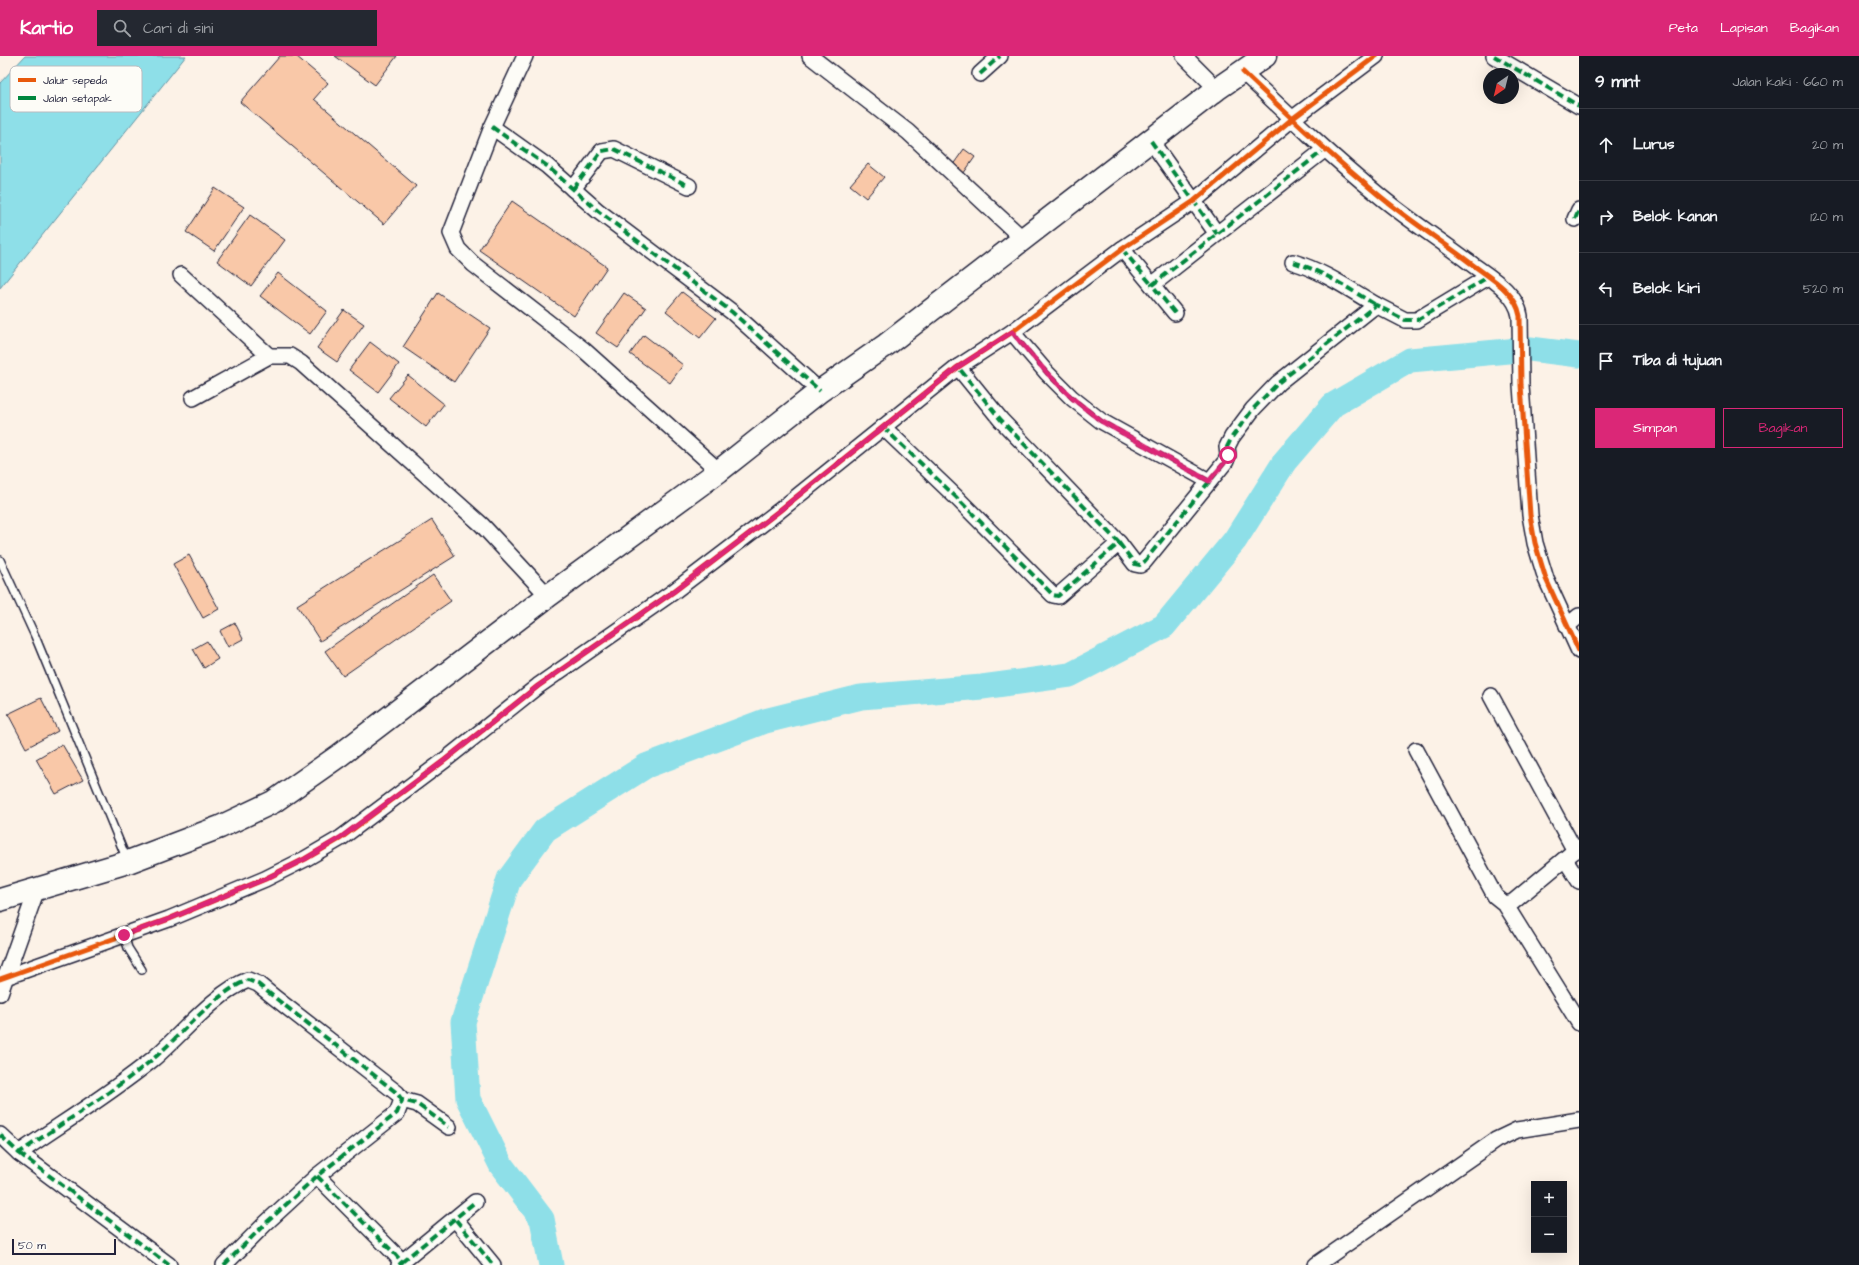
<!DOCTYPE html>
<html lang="id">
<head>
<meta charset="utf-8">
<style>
  body { margin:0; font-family:"Architects Daughter",sans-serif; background:#242831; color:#f1f3f6 }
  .controls { position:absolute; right:12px; bottom:12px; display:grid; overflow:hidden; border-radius:0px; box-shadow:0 4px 16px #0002 }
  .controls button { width:36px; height:36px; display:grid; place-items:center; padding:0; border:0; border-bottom:1px solid #363941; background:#171b24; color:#f1f3f6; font:20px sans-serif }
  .compass { position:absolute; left:1483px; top:12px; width:36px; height:36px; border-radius:50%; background:#171b24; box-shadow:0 4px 16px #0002; rotate:215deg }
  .scale { position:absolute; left:12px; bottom:10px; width:104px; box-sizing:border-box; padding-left:4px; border:2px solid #22223b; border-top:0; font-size:11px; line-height:14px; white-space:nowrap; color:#22223b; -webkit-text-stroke:3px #fdfcf7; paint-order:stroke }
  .stop { position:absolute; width:12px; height:12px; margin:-9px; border:3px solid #db2777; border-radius:50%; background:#fff }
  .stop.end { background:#db2777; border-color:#fff; box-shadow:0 1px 4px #0008 }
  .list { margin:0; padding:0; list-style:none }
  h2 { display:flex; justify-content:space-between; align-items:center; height:52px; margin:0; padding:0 16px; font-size:17px }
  h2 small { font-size:13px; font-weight:400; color:#9ea1a6 }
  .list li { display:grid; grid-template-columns:26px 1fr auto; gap:12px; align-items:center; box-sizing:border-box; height:72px; padding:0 16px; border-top:1px solid #363941 }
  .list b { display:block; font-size:15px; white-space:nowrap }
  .list em { font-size:13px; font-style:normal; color:#9ea1a6 }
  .actions { display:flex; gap:8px; padding:12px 16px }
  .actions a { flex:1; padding:9px 0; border:1px solid #db2777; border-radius:0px; text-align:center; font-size:14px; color:#db2777 }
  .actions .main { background:#db2777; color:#fff }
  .icon { flex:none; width:22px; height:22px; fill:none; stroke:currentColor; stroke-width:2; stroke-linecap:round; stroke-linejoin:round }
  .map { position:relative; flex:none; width:1579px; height:1209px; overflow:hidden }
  header { display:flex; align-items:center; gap:24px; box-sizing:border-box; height:56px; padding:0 20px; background:#db2777; color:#fff }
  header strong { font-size:19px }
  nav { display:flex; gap:22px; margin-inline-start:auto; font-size:14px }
  .search { width:280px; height:36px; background:#242831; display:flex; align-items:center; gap:10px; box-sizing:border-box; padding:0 14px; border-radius:0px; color:#9ea1a6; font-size:15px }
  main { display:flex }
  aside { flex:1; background:#171b24 }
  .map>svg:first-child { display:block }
</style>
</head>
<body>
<header>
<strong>Kartio</strong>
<div class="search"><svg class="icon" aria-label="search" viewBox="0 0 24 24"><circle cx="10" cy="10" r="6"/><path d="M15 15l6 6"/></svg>Cari di sini</div>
<nav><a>Peta</a><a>Lapisan</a><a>Bagikan</a></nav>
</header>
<main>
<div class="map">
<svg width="1579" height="1209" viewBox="0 0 1579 1209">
  <rect width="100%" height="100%" fill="#fcf2e7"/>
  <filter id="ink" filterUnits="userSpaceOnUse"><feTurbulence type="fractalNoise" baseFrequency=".025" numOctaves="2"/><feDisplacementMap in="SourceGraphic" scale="8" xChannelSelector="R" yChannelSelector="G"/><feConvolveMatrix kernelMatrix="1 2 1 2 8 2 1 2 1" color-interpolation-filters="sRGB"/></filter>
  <g filter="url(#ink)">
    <path fill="#8edfe8" stroke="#6393a3" d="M25,0H186L0,232V27Z"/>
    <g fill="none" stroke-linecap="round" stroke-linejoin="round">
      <path stroke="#8edfe8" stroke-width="25" d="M551,1209L542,1163L501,1109L468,1043L463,966L509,823L545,774L646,710L765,665L861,641L982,631L1070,619L1164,570L1235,484L1285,405L1333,349L1410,304L1530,293L1579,299"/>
    </g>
    <g fill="#f9c8a8" stroke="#22223b">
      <path d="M280,0H296L328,27L314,43L416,130L384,168L240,46Z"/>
      <path d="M335,0H397L375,29Z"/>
      <path d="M964,93L975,101L961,121L950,113Z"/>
      <path d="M868,108L884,121L866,142L850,129Z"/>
      <path d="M215,132L244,151L214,195L186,176Z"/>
      <path d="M512,145L607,211L574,260L479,194Z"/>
      <path d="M250,159L285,184L251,230L217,205Z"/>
      <path d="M278,217L327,255L310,278L260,240Z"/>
      <path d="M682,236L716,262L700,282L666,255Z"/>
      <path d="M438,237L490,272L454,326L403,291Z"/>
      <path d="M624,237L646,252L618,292L596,277Z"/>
      <path d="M344,254L364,268L337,306L317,292Z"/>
      <path d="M644,279L683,309L670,327L630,298Z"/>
      <path d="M370,286L399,308L378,336L349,314Z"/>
      <path d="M408,319L444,348L426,371L389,342Z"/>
      <path d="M432,464L455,500L320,585L297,549Z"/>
      <path d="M189,499L219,553L203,562L173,508Z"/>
      <path d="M433,519L451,545L343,620L325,595Z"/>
      <path d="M235,567L243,583L228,591L220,575Z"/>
      <path d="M207,585L218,603L204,612L193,593Z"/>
      <path d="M41,642L58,675L26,692L8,658Z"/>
      <path d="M62,688L83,724L56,738L36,703Z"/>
    </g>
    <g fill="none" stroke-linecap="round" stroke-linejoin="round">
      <defs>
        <g id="service">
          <path d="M0,504L35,580L127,804"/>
          <path d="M124,879L128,892L142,914"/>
        </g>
        <g id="minor">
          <path d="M525,0L492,71L451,177L458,193L473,208L584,294L719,415"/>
          <path d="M810,0L908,76L1023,183"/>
          <path d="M1184,0L1217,33"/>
          <path d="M1494,0L1579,50"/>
          <path d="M1243,16C1288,59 1333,102 1381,141C1409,164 1440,184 1469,206C1487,220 1516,235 1520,260L1521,329L1530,459L1535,487L1546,523L1579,595"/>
          <path d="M980,18L1000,0"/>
          <path d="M492,71L547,110L598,155L732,256L820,335"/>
          <path d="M1151,85L1217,178"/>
          <path d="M573,133L602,95L614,93L689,130"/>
          <path d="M1575,163L1579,154"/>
          <path d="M1122,193L1152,229"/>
          <path d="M1293,206C1323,215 1349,233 1376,249"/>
          <path d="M181,219L269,300"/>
          <path d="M1175,257L1152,229L1324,94"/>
          <path d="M1012,276L1047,317L1072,342L1101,365L1209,425"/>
          <path d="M193,342L269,300H290L301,307L482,469L548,540"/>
          <path d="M883,371L956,441L1053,539L1058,540L1119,487L1001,364L958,311"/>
          <path d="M1119,487L1135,508L1140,509L1144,506L1226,405L1228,399L1227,391L1232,381L1253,353L1278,327L1376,249L1405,264H1417L1488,221"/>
          <path d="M1567,570L1579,560"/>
          <path d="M1491,640L1575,795"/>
          <path d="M1416,694L1495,840L1505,848L1579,967"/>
          <path d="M1565,803L1579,825"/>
          <path d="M1505,848L1513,846L1579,791"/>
          <path d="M0,923L169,863L265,823L305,803L341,782L445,704L538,630L673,536L779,455L958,311L1012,276L1122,193L1194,145L1292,63L1376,0"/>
          <path d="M0,937L37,833"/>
          <path d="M0,1079L19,1097C64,1066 110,1038 153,1003C179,981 216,936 248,924L258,928L274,941L397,1037L402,1044L417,1048L449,1071"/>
          <path d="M19,1097L169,1209"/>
          <path d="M317,1120L395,1198L402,1206L399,1209"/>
          <path d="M456,1164L493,1209"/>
          <path d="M402,1206L475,1146"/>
          <path d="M224,1209L266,1167L317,1120L397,1057L402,1044"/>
          <path d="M1316,1209L1496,1084L1517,1074L1579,1064"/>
        </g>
        <path id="trunk" d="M0,844L128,806L220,771L273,746L340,699L548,540L719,415L820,335L886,289L1217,33L1265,0"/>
      </defs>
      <use href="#service" stroke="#22223b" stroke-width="10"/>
      <use href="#minor" stroke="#22223b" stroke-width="18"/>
      <use href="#trunk" stroke="#22223b" stroke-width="25"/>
      <use href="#service" stroke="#fdfcf7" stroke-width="7"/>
      <use href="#minor" stroke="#fdfcf7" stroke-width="15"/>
      <use href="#trunk" stroke="#fdfcf7" stroke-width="22"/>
      <g stroke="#00873e" stroke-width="4" stroke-dasharray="8 4" stroke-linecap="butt">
        <path d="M1494,0L1579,50"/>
        <path d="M980,18L1000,0"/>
        <path d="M492,71L547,110L598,155L732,256L820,335"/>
        <path d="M1151,85L1217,178"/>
        <path d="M573,133L602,95L614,93L689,130"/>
        <path d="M1575,163L1579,154"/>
        <path d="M1122,193L1152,229"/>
        <path d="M1293,206C1323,215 1349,233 1376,249"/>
        <path d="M1175,257L1152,229L1324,94"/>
        <path d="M1012,276L1047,317L1072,342L1101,365L1209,425"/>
        <path d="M883,371L956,441L1053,539L1058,540L1119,487L1001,364L958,311"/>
        <path d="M1119,487L1135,508L1140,509L1144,506L1226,405L1228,399L1227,391L1232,381L1253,353L1278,327L1376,249L1405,264H1417L1488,221"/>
        <path d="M0,1079L19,1097C64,1066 110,1038 153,1003C179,981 216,936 248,924L258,928L274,941L397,1037L402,1044L417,1048L449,1071"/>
        <path d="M19,1097L169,1209"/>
        <path d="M317,1120L395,1198L402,1206L399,1209"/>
        <path d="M456,1164L493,1209"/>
        <path d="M402,1206L475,1146"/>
        <path d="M224,1209L266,1167L317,1120L397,1057L402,1044"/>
      </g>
      <defs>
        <g id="cycleway">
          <path d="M1243,16C1288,59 1333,102 1381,141C1409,164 1440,184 1469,206C1487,220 1516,235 1520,260L1521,329L1530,459L1535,487L1546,523L1579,595"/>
          <path d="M0,923L169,863L265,823L305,803L341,782L445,704L538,630L673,536L779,455L958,311L1012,276L1122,193L1194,145L1292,63L1376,0"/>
        </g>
      </defs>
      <use href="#cycleway" stroke="#fdfcf7" stroke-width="8"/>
      <use href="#cycleway" stroke="#e8590c" stroke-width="5"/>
    </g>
  </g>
  <g fill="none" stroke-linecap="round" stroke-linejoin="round" filter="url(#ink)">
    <path stroke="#db2777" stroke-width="5" d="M124,879L169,863L265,823L305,803L340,782L445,704L538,630L673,536L779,455L958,311L1012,276L1047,317L1072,342L1101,365L1209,425L1226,405L1228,399"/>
  </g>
  <rect x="10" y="10" width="132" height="46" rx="6" fill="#fdfcf7" stroke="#bbbbbf" stroke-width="1"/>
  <rect x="18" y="22" width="18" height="4" fill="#e8590c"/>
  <rect x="18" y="40" width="18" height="4" fill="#00873e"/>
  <g font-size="11" fill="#22223b">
    <text x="43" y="28">Jalur sepeda</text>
    <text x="43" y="46">Jalan setapak</text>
  </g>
</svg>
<div class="controls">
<button>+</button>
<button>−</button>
</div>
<svg class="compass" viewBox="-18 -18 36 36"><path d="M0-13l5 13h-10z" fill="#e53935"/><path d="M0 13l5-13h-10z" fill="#9ea1a6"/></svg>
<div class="scale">50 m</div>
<div class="stop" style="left:1228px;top:399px"></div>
<div class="stop end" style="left:124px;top:879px"></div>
</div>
<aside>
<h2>9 mnt<small>Jalan kaki · 660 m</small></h2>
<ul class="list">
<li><svg class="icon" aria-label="ahead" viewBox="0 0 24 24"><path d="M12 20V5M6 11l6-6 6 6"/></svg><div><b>Lurus</b></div><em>20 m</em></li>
<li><svg class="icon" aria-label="right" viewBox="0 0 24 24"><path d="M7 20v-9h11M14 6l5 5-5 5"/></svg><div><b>Belok kanan</b></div><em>120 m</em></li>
<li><svg class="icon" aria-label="left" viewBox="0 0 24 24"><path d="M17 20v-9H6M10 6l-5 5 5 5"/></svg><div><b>Belok kiri</b></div><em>520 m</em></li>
<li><svg class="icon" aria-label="arrive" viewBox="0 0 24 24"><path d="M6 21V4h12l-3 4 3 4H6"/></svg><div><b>Tiba di tujuan</b></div></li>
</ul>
<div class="actions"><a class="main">Simpan</a><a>Bagikan</a></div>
</aside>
</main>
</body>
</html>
